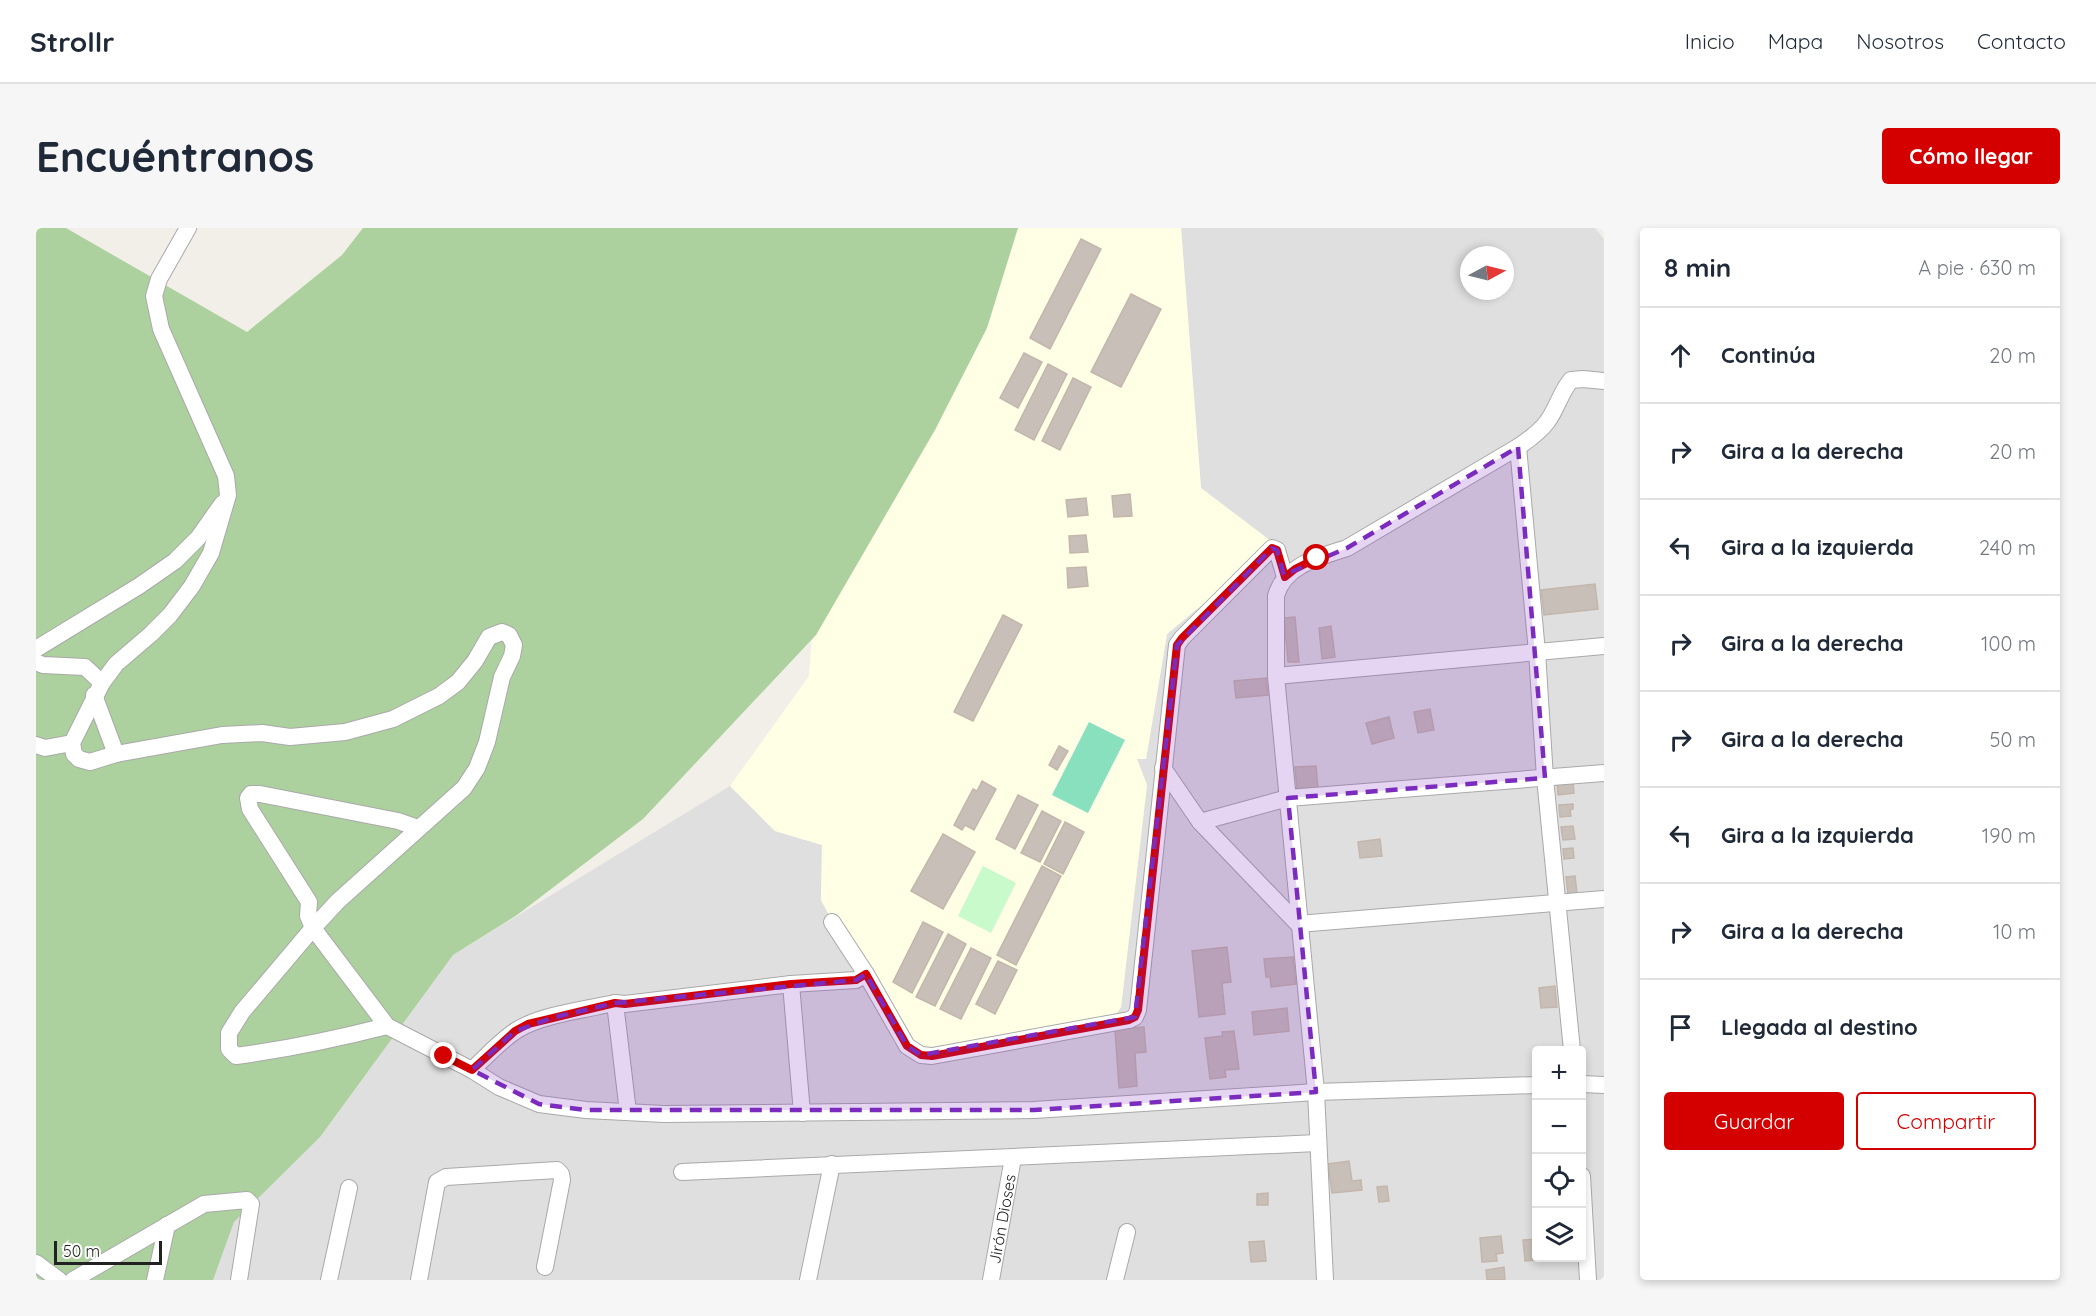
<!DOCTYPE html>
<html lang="es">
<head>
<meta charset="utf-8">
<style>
  body { margin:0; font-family:Quicksand,sans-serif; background:#f6f6f7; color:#1f2937 }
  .controls { position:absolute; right:18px; bottom:18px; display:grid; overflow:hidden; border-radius:6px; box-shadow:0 3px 9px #0003 }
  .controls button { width:54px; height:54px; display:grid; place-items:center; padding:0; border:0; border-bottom:2px solid #e0e1e3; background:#fff; color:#1f2937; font:30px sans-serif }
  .compass { position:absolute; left:1424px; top:18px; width:54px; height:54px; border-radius:50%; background:#fff; box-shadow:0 3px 9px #0003; rotate:83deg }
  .scale { position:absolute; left:18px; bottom:15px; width:108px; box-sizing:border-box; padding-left:6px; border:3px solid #222; border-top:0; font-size:16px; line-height:21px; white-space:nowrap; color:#222; -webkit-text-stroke:4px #fff; paint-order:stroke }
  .stop { position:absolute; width:18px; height:18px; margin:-14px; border:4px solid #d40000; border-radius:50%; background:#fff }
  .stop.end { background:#d40000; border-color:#fff; box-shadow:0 2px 6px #0008 }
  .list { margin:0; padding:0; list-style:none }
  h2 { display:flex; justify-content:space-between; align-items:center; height:78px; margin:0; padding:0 24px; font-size:26px }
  h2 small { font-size:20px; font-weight:400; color:#747a83 }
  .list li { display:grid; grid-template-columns:39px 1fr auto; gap:18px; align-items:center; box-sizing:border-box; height:96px; padding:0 24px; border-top:2px solid #e0e1e3 }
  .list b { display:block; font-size:22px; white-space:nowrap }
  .list em { font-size:20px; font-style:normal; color:#747a83 }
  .actions { display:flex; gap:12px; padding:18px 24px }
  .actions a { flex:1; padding:14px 0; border:2px solid #d40000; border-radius:6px; text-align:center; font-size:21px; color:#d40000 }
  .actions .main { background:#d40000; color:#fff }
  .icon { flex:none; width:33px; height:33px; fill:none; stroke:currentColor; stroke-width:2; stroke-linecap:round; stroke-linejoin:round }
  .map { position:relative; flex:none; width:1568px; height:1052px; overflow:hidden; border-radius:6px }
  header { display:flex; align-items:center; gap:36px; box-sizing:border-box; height:84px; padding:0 30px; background:#fff; border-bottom:2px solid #e0e1e3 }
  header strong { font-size:28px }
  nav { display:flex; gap:33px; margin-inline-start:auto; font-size:21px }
  .intro { display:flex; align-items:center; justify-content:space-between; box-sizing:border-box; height:144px; padding:0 36px }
  h1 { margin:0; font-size:42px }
  .button { padding:15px 27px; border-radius:6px; background:#d40000; color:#fff; font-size:21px; font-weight:700 }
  main { display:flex; gap:36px; padding:0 36px }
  aside { flex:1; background:#fff; border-radius:6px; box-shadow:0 3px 9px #0003 }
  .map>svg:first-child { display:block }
</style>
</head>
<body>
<header>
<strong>Strollr</strong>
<nav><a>Inicio</a><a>Mapa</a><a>Nosotros</a><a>Contacto</a></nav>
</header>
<div class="intro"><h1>Encuéntranos</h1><a class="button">Cómo llegar</a></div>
<main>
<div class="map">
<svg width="1568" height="1052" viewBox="0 0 1568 1052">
  <rect width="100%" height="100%" fill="#f2efe9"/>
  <path fill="#e0dfdf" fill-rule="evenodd" d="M1145,0H1559L1568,11V1052H0V973L417,727L694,558L739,603L786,617L785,672L1073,797L1085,779L1111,557L1101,531H1110L1131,406L1238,316L1165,260ZM1433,27H1469V63H1433ZM1500,822H1546V1030H1500Z"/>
  <path fill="#ffffe5" d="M446,0H1145L1165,260L1239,316L1131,406L1110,531H1101L1111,557L1085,779L1073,797L879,824L859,816L785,672L786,617L739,603L694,558L773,448L787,262Z"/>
  <path fill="#add19e" d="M0,0H30L211,104L306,27L327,0H982L951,100L899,202L780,407L607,591L481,687L417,727L284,909L198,994L177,1052H0Z"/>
  <path fill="#c8facc" d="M947,638L980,655L955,705L922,688Z"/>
  <path fill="#88e0be" d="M1053,494L1089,512L1052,585L1016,567Z"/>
  <g fill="#c7bfb8" stroke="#c4b6ab" stroke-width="1.5">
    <path d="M1045,11L1065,21L1014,121L994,110Z"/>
    <path d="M1095,66L1125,81L1085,159L1055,144Z"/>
    <path d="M988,125L1006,134L982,180L964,170Z"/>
    <path d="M1012,136L1031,146L998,212L979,202Z"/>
    <path d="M1037,150L1055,159L1024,222L1006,213Z"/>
    <path d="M1094,266L1096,288L1078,289L1076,268Z"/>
    <path d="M1050,270L1052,287L1032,289L1030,272Z"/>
    <path d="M1050,307L1052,324L1034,325L1033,308Z"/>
    <path d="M1050,339L1052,358L1032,360L1031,340Z"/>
    <path d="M1559,356L1562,381L1508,387L1505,362Z"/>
    <path d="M967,387L986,397L937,493L918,484Z"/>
    <path d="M1259,389L1263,434H1252L1248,390Z"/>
    <path d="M1295,398L1299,429L1286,431L1283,400Z"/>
    <path d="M1230,450L1232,467L1200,470L1198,453Z"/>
    <path d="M1394,481L1398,502L1382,505L1378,484Z"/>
    <path d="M1353,489L1358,510L1336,516L1330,495Z"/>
    <path d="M1023,518L1032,523L1021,542L1013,537Z"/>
    <path d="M1280,538L1282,560L1261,562L1259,539Z"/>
    <path d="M946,553L960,561L938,602L929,597L926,602L918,597L937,561L941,563Z"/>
    <path d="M1537,554L1538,565L1522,567L1521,556Z"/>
    <path d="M982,567L1002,577L979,621L960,611Z"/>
    <path d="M1537,576V581L1534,582L1535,588L1524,589L1523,577Z"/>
    <path d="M1006,583L1025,593L1004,634L985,625Z"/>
    <path d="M1029,594L1048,604L1027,646L1008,636Z"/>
    <path d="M1537,598L1539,611L1527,612L1525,599Z"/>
    <path d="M907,606L939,624L907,681L875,663Z"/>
    <path d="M1344,611L1346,628L1324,630L1322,614Z"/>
    <path d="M1537,620L1538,630L1528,631L1527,621Z"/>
    <path d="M1006,638L1025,648L980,737L961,727Z"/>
    <path d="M1539,648L1541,665L1532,666L1530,649Z"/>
    <path d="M887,694L907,704L876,765L857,754Z"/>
    <path d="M912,706L930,716L899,778L880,769Z"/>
    <path d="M1191,719L1195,754L1186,755L1189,786L1163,789L1156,723Z"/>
    <path d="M935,720L955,730L925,791L904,781Z"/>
    <path d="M1257,729L1260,756L1235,759L1234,749H1230L1228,731Z"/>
    <path d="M962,733L981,742L959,786L940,776Z"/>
    <path d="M1519,758L1521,779L1505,780L1503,760Z"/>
    <path d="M1251,780L1253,803L1218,807L1216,784Z"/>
    <path d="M1108,799L1110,824L1099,825L1101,858L1083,860L1079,801Z"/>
    <path d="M1198,803L1203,841L1189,842L1190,849L1174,851L1169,810L1187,808L1186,804Z"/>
    <path d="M1313,933L1316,953L1325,952L1326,962L1296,965L1292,936Z"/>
    <path d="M1351,958L1353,973L1343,974L1341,959Z"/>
    <path d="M1232,965V977H1221V966Z"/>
    <path d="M1465,1008L1467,1025L1460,1026L1461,1033L1446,1034L1444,1010Z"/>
    <path d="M1500,1011V1030H1526L1489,1033L1487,1012Z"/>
    <path d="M1228,1013L1230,1033L1215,1034L1213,1014Z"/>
    <path d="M1468,1039L1469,1052H1451L1450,1042Z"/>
  </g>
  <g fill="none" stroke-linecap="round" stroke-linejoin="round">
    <defs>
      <g id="minor">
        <path d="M152,0L123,51L118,68L125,101L190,248L192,267L175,325L156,358L134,387L115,406L80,436L66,455L36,515L38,526L43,531L54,534L80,526L186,507L226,505L254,509L309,504L357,491L403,468L422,454L439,433L453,409L466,404L473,407L478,417L476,428L466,449L451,514L441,540L428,560L302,673L277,700L206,784L193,805V821L200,828C253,821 300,811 351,798"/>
        <path d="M1482,219L1501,424L1509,550L1536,822"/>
        <path d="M0,421L103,358L139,333L162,310L186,276"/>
        <path d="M0,434L7,437L49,439L66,455"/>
        <path d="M1240,448L1568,418"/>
        <path d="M58,467L80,526"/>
        <path d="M0,517L9,520L36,515"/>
        <path d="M1127,540L1164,594L1262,696L1568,671"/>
        <path d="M1164,594L1252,570L1568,545"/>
        <path d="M382,600L362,593L224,566H215L212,570L214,581L273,674L272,688L277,700L351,798L436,842L463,859L503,876L550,882L628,886L998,882L1280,864L1500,857"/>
        <path d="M796,694L830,746L871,818L885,827L896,828L1093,792L1099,789L1102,782L1141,417L1146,410L1236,320L1241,322L1249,349"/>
        <path d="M755,756L820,752L830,746"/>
        <path d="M579,775L592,884"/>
        <path d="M436,842C450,829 465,812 481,802C505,787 551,781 579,775L589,776L755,756L766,885"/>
        <path d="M1546,856L1568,857"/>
        <path d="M646,944L1281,915"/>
        <path d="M1546,948L1552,1052"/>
        <path d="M0,1035L23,1052"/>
        <path d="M37,1052L168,976L211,972L215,976L203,1052"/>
        <path d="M119,1052L131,997"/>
        <path d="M293,1052L313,960"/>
        <path d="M383,1052L401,954L410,949L521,942L525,946L526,952L509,1039"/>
        <path d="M772,1052L796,936"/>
        <path id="s1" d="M955,1052L977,930"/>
        <path d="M1079,1052L1091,1004"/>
        <path d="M1289,1052L1280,864L1240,448V368C1248,337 1284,329 1311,320L1482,219C1492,212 1503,205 1511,194C1521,181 1524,165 1535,152L1547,151L1568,153"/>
      </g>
    </defs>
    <use href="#minor" stroke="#a9a9a9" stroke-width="18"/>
    <use href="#minor" stroke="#fff" stroke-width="16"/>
  </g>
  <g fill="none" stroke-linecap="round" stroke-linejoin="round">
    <path stroke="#d40000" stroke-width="8" d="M408,828L436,842L479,803L492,796L579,775L589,776L755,756L820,752L830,746L871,818L885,827L896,828L1093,792L1099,789L1102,782L1141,417L1146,410L1236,320L1241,322L1249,349L1259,341L1281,330"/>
  </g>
  <path fill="#7b2cbf" fill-opacity="0.2" stroke="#7b2cbf" stroke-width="4.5" stroke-dasharray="12 8" stroke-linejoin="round" d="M1482,219L1509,550L1252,570L1280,864L998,882H550L503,876L436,842L479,803L519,789L579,775L820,752L830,746L871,818L885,827L1099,789L1141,417L1236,320L1241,322L1248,347L1311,320Z"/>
  <g text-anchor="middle" stroke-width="4.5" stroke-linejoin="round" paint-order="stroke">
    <g font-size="16" fill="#222" stroke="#fff">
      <text dy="6" stroke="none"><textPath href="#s1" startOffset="62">Jirón Dioses</textPath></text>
    </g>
  </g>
</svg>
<div class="controls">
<button>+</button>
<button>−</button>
<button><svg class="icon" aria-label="locate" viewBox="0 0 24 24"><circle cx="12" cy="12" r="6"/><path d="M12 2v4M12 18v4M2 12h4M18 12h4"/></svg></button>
<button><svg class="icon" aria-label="layers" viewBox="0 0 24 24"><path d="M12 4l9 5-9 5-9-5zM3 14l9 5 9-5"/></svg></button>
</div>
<svg class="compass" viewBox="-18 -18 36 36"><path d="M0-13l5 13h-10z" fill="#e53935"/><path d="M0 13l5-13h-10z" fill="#747a83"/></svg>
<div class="scale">50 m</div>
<div class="stop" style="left:1281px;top:330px"></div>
<div class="stop end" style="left:408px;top:828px"></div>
</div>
<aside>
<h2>8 min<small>A pie · 630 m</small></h2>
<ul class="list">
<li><svg class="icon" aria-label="ahead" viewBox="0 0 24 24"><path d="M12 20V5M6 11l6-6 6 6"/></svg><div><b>Continúa</b></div><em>20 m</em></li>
<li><svg class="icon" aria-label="right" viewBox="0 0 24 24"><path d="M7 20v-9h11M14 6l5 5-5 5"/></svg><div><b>Gira a la derecha</b></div><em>20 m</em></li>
<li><svg class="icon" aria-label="left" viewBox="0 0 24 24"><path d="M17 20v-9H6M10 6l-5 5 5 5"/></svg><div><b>Gira a la izquierda</b></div><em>240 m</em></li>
<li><svg class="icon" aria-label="right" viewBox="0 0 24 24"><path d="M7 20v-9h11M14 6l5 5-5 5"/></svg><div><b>Gira a la derecha</b></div><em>100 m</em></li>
<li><svg class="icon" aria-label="right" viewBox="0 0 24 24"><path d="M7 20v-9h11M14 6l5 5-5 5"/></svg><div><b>Gira a la derecha</b></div><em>50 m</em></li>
<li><svg class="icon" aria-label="left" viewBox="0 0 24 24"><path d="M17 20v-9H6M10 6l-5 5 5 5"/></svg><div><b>Gira a la izquierda</b></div><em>190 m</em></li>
<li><svg class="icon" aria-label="right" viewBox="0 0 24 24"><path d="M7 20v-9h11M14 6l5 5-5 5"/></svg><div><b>Gira a la derecha</b></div><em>10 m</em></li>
<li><svg class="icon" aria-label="arrive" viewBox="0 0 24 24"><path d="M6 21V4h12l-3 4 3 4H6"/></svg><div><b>Llegada al destino</b></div></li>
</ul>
<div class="actions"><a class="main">Guardar</a><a>Compartir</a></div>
</aside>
</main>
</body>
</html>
